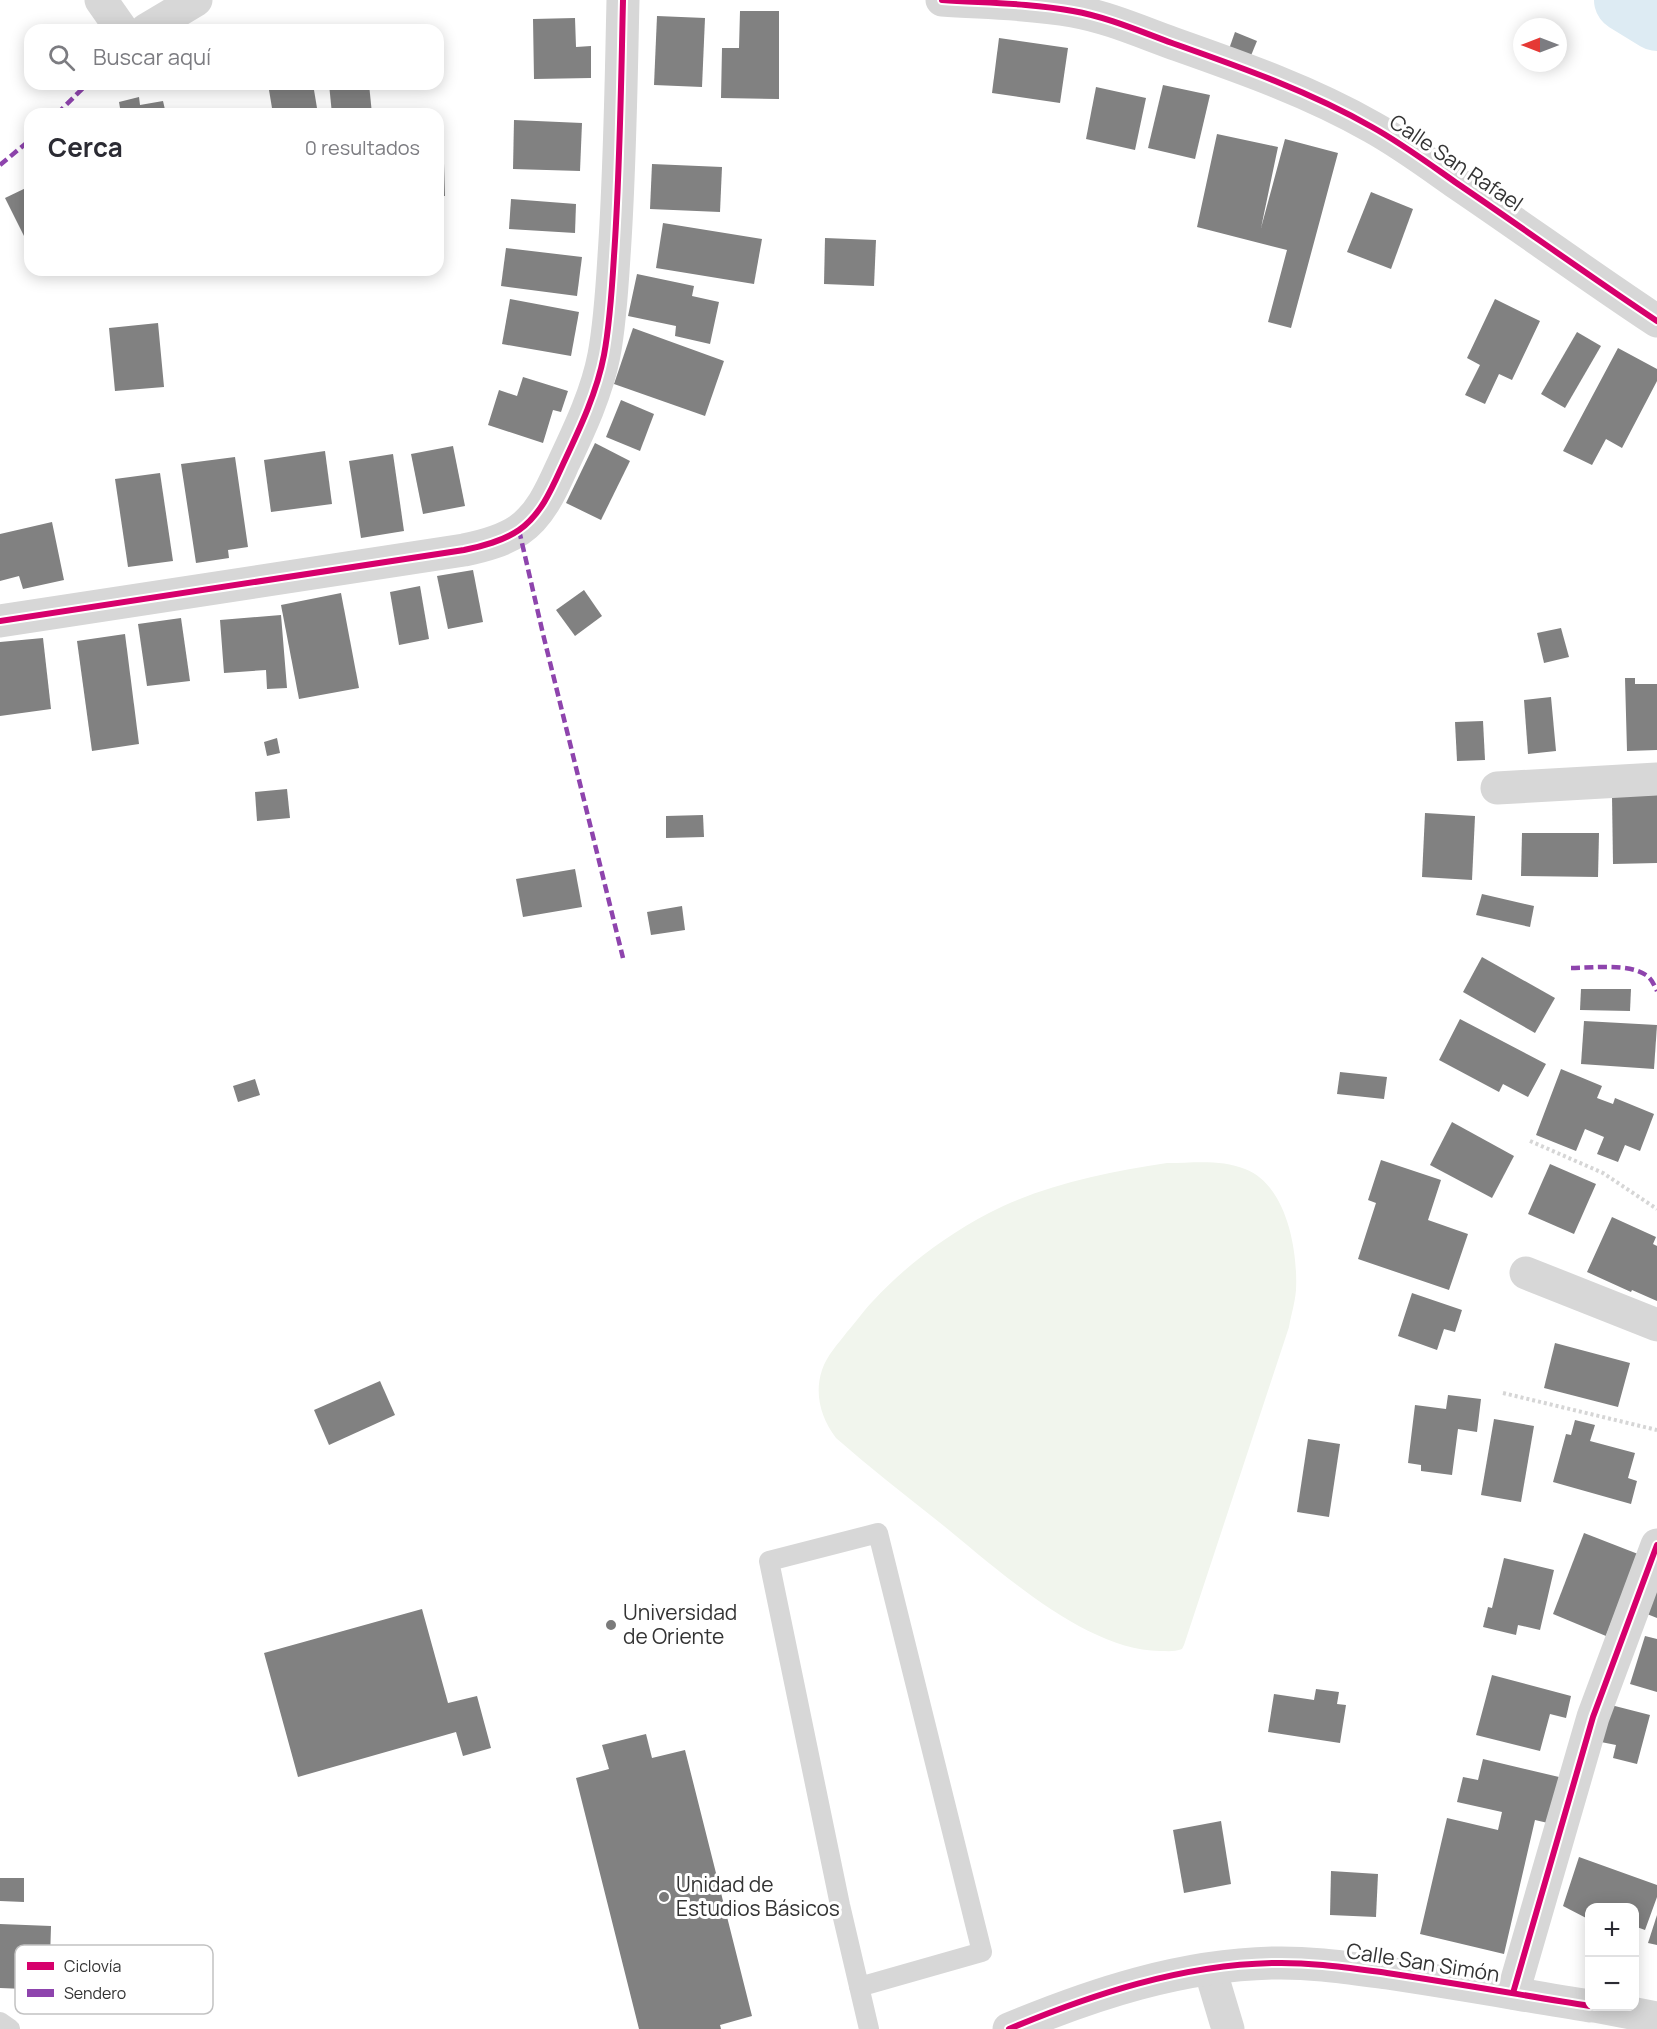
<!DOCTYPE html>
<html lang="es">
<head>
<meta charset="utf-8">
<style>
  body { margin:0; font-family:Manrope,sans-serif; background:#f7f7f7; color:#2b2b33 }
  .controls { position:absolute; right:18px; bottom:18px; display:grid; overflow:hidden; border-radius:12px; box-shadow:0 3px 15px #0003 }
  .controls button { width:54px; height:54px; display:grid; place-items:center; padding:0; border:0; border-bottom:2px solid #e1e1e2; background:#fff; color:#2b2b33; font:30px sans-serif }
  .compass { position:absolute; left:1513px; top:18px; width:54px; height:54px; border-radius:50%; background:#fff; box-shadow:0 3px 15px #0003; rotate:270deg }
  .list { margin:0; padding:0; list-style:none }
  h2 { display:flex; justify-content:space-between; align-items:center; height:78px; margin:0; padding:0 24px; font-size:26px }
  h2 small { font-size:20px; font-weight:400; color:#7c7c81 }
  .icon { flex:none; width:33px; height:33px; fill:none; stroke:currentColor; stroke-width:2; stroke-linecap:round; stroke-linejoin:round }
  .map { position:relative; flex:none; width:1657px; height:2029px; overflow:hidden }
  .search { position:absolute; background:#fff; box-shadow:0 3px 15px #0003; left:24px; top:24px; width:420px; height:66px; display:flex; align-items:center; gap:15px; box-sizing:border-box; padding:0 21px; border-radius:18px; color:#7c7c81; font-size:22px }
  .panel { position:absolute; background:#fff; box-shadow:0 3px 15px #0003; left:24px; top:108px; width:420px; height:168px; border-radius:18px }
  .map>svg:first-child { display:block }
</style>
</head>
<body>
<div class="map">
<svg width="1657" height="2029" viewBox="0 0 1657 2029">
  <rect width="100%" height="100%" fill="#fff"/>
  <path fill="#f1f5ed" d="M1167,1163C1193,1163 1221,1159 1245,1169C1287,1185 1298,1251 1296,1290C1295,1303 1291,1315 1289,1327L1184,1645L1182,1649C1175,1652 1167,1651 1160,1651C1085,1651 995,1567 939,1522C904,1494 869,1467 836,1438C821,1418 814,1394 822,1370C827,1355 838,1344 847,1332C856,1322 864,1310 873,1301C905,1266 947,1235 989,1213C1043,1185 1107,1172 1167,1163Z"/>
  <g fill="none" stroke-linecap="round" stroke-linejoin="round">
    <path stroke="#ddebf3" stroke-width="64" d="M1626,0L1657,19"/>
  </g>
  <g fill="#818181">
    <path d="M740,11H779V99L721,98L722,48H739Z"/>
    <path d="M657,16L705,18L702,87L654,85Z"/>
    <path d="M575,18L576,47L591,46V78L534,79L533,19Z"/>
    <path d="M1235,32L1257,41L1250,58L1229,49Z"/>
    <path d="M999,38L1068,48L1060,103L992,93Z"/>
    <path d="M268,84H313L318,114H273Z"/>
    <path d="M329,84H369L372,114H332Z"/>
    <path d="M1163,85L1210,95L1195,159L1148,148Z"/>
    <path d="M1096,87L1146,98L1135,150L1086,139Z"/>
    <path d="M139,97L140,105L163,101L166,114H121L119,102Z"/>
    <path d="M514,120L582,123L580,171L513,169Z"/>
    <path d="M438,130H443L445,196H438Z"/>
    <path d="M1217,134L1278,147L1261,228L1285,139L1338,153L1291,328L1268,322L1287,250L1197,227Z"/>
    <path d="M652,164L722,167L720,212L650,209Z"/>
    <path d="M30,186V248L5,198Z"/>
    <path d="M1371,192L1413,209L1391,269L1347,252Z"/>
    <path d="M511,199L576,204L575,233L509,229Z"/>
    <path d="M663,223L762,239L754,284L656,268Z"/>
    <path d="M825,238L876,240L874,286L824,284Z"/>
    <path d="M506,248L582,257L577,296L501,286Z"/>
    <path d="M637,274L694,286L692,296L719,302L710,344L675,336L676,326L628,316Z"/>
    <path d="M510,299L579,312L571,356L502,344Z"/>
    <path d="M1495,299L1540,321L1512,380L1499,374L1485,404L1465,395L1480,365L1467,358Z"/>
    <path d="M158,323L164,387L115,391L109,328Z"/>
    <path d="M633,328L724,361L705,416L614,384Z"/>
    <path d="M1577,332L1601,346L1565,408L1541,394Z"/>
    <path d="M1618,348L1657,369V381L1622,448L1606,439L1592,465L1563,451Z"/>
    <path d="M523,377L568,391L561,412L553,410L543,443L488,425L499,390L517,396Z"/>
    <path d="M621,400L654,414L640,451L606,437Z"/>
    <path d="M595,443L630,461L601,520L566,503Z"/>
    <path d="M453,446L465,506L423,514L411,454Z"/>
    <path d="M325,451L332,504L271,512L264,460Z"/>
    <path d="M393,454L404,531L361,538L349,461Z"/>
    <path d="M235,457L248,547L228,550L229,558L196,563L181,464Z"/>
    <path d="M160,473L173,561L128,567L115,479Z"/>
    <path d="M52,522L64,580L23,589L19,576L0,581V534Z"/>
    <path d="M473,570L483,622L448,629L437,576Z"/>
    <path d="M420,586L429,639L399,645L390,592Z"/>
    <path d="M584,590L602,616L575,636L556,610Z"/>
    <path d="M341,593L359,688L299,699L281,605Z"/>
    <path d="M281,615L287,688L267,689L266,670L224,673L220,620Z"/>
    <path d="M181,618L190,681L147,686L138,624Z"/>
    <path d="M1561,628L1569,657L1544,663L1537,633Z"/>
    <path d="M125,634L139,744L92,751L77,641Z"/>
    <path d="M43,638L51,709L0,716V642Z"/>
    <path d="M1625,678H1635V684H1657V750L1627,751Z"/>
    <path d="M1551,697L1556,751L1528,754L1524,700Z"/>
    <path d="M1483,721L1485,760L1457,761L1455,722Z"/>
    <path d="M277,738L280,753L267,756L264,742Z"/>
    <path d="M287,789L290,818L257,821L255,792Z"/>
    <path d="M1657,795V863L1613,864L1612,796Z"/>
    <path d="M1425,813L1475,816L1472,880L1422,877Z"/>
    <path d="M703,815L704,837L666,838V816Z"/>
    <path d="M1522,833H1599L1598,877L1521,876Z"/>
    <path d="M575,869L582,907L523,917L516,879Z"/>
    <path d="M1482,894L1534,906L1530,927L1476,915Z"/>
    <path d="M682,906L685,930L651,935L647,912Z"/>
    <path d="M1482,957L1555,998L1535,1033L1463,992Z"/>
    <path d="M1581,989H1631L1630,1011L1580,1010Z"/>
    <path d="M1460,1019L1546,1064L1528,1097L1503,1084L1499,1092L1439,1060Z"/>
    <path d="M1584,1021L1657,1025L1654,1069L1581,1064Z"/>
    <path d="M1561,1069L1602,1086L1597,1098L1613,1104L1615,1098L1654,1114L1640,1151L1625,1145L1618,1162L1597,1154L1604,1137L1585,1129L1576,1151L1536,1135Z"/>
    <path d="M1340,1072L1387,1077L1384,1099L1337,1094Z"/>
    <path d="M255,1079L260,1095L238,1102L233,1086Z"/>
    <path d="M1452,1122L1514,1156L1492,1198L1430,1165Z"/>
    <path d="M1381,1160L1441,1180L1428,1220L1468,1234L1449,1290L1358,1259L1376,1203L1368,1200Z"/>
    <path d="M1550,1164L1596,1184L1574,1234L1528,1214Z"/>
    <path d="M1612,1217L1656,1237L1653,1244L1657,1246V1301L1632,1290L1631,1292L1587,1272Z"/>
    <path d="M1412,1293L1462,1310L1455,1332L1444,1329L1437,1350L1398,1336Z"/>
    <path d="M1555,1343L1630,1363L1618,1407L1544,1388Z"/>
    <path d="M380,1381L395,1415L329,1445L314,1410Z"/>
    <path d="M1448,1395L1481,1399L1477,1432L1458,1429L1452,1475L1421,1471V1465L1408,1463L1415,1405L1446,1409Z"/>
    <path d="M1494,1419L1534,1426L1521,1502L1481,1495Z"/>
    <path d="M1575,1420L1595,1425L1590,1441L1635,1453L1628,1478L1637,1481L1631,1504L1553,1482L1566,1434L1571,1435Z"/>
    <path d="M1308,1439L1340,1444L1329,1517L1297,1512Z"/>
    <path d="M1584,1533L1638,1554L1606,1636L1553,1614Z"/>
    <path d="M1504,1558L1554,1570L1540,1630L1518,1625L1516,1635L1483,1627L1488,1607L1492,1608Z"/>
    <path d="M1657,1585V1618L1647,1614Z"/>
    <path d="M422,1609L448,1703L477,1696L491,1748L463,1756L456,1732L298,1777L264,1653Z"/>
    <path d="M1645,1636L1657,1639V1692L1630,1684Z"/>
    <path d="M1492,1675L1571,1696L1566,1718L1550,1714L1540,1751L1476,1735Z"/>
    <path d="M1316,1689L1339,1692L1337,1704L1346,1705L1340,1743L1268,1732L1274,1694L1314,1700Z"/>
    <path d="M1611,1705L1650,1715L1637,1764L1613,1758L1616,1745L1601,1742Z"/>
    <path d="M646,1734L652,1758L685,1750L752,2016L720,2025L721,2029H639L576,1778L609,1769L602,1745Z"/>
    <path d="M1483,1759L1559,1777L1548,1823L1535,1820L1504,1954L1420,1934L1447,1818L1498,1830L1502,1812L1457,1802L1463,1777L1478,1780Z"/>
    <path d="M1221,1821L1231,1884L1184,1893L1173,1830Z"/>
    <path d="M1579,1857L1657,1885V1897L1645,1930L1634,1926V1908H1590V1920L1563,1906Z"/>
    <path d="M1331,1871L1378,1874L1376,1917L1330,1915Z"/>
    <path d="M0,1878H24V1902L0,1901Z"/>
    <path d="M1657,1915V1945L1648,1943Z"/>
    <path d="M0,1924L51,1926L49,1990L0,1988Z"/>
  </g>
  <g fill="none" stroke-linecap="round" stroke-linejoin="round">
    <g stroke="#d6d6d6" stroke-width="4" stroke-dasharray="3 3" stroke-linecap="butt">
      <path d="M1530,1141L1603,1173L1657,1209"/>
      <path d="M1503,1393L1657,1430"/>
    </g>
    <g stroke="#d7d7d7" stroke-width="20">
      <path d="M859,1987L982,1952L878,1533L769,1561L840,1905L869,2029"/>
      <path d="M0,2022L10,2029"/>
    </g>
    <g stroke="#d7d7d7" stroke-width="33">
      <path d="M101,0L122,30"/>
      <path d="M942,0C985,3 1030,3 1073,11C1107,17 1139,31 1172,43C1240,67 1309,91 1372,127C1401,143 1428,163 1455,182C1523,228 1589,276 1657,321"/>
      <path d="M146,30L196,0"/>
      <path d="M0,621L464,550C483,546 503,541 519,530C542,514 553,486 564,462C580,428 597,392 604,355C610,323 612,289 614,256C620,171 621,85 623,0"/>
      <path d="M1497,788L1657,779"/>
      <path d="M1526,1273L1657,1325"/>
      <path d="M1210,1969L1228,2029"/>
      <path d="M1513,1993L1593,1717L1657,1545"/>
      <path d="M1595,2006L1657,2018"/>
      <path d="M1009,2029C1093,1994 1181,1965 1273,1963C1311,1962 1349,1968 1387,1973C1454,1983 1522,1995 1590,2006"/>
    </g>
    <g stroke="#8e44ad" stroke-width="4.5" stroke-dasharray="9 4.5" stroke-linecap="butt">
      <path d="M57,114L87,84"/>
      <path d="M0,165L30,140"/>
      <path d="M519,530L543,634L623,958"/>
      <path d="M1571,968C1592,968 1629,963 1646,975C1652,979 1654,985 1657,991"/>
    </g>
    <defs>
      <g id="cycleway">
        <path d="M942,0C985,3 1030,3 1073,11C1107,17 1139,31 1172,43C1240,67 1309,91 1372,127C1401,143 1428,163 1455,182C1523,228 1589,276 1657,321"/>
        <path d="M0,621L464,550C483,546 503,541 519,530C542,514 553,486 564,462C580,428 597,392 604,355C610,323 612,289 614,256C620,171 621,85 623,0"/>
        <path d="M1513,1993L1593,1717L1657,1545"/>
        <path d="M1009,2029C1093,1994 1181,1965 1273,1963C1311,1962 1349,1968 1387,1973C1454,1983 1522,1995 1590,2006"/>
      </g>
    </defs>
    <use href="#cycleway" stroke="#fff" stroke-width="10"/>
    <use href="#cycleway" stroke="#d6006c" stroke-width="6"/>
  </g>
  <g fill="#7a7a7a" stroke="#fff" stroke-width="2">
    <circle cx="611" cy="1625" r="6"/>
    <circle cx="664" cy="1897" r="6"/>
  </g>
  <g text-anchor="middle" stroke-width="6" stroke-linejoin="round" paint-order="stroke">
    <g font-size="21" fill="#333" stroke="#fff">
      <text transform="translate(1456 163) rotate(34)" y="7">Calle San Rafael</text>
      <text transform="translate(1423 1963) rotate(9)" y="7">Calle San Simón</text>
    </g>
    <g font-size="21" fill="#333" stroke="#fff" text-anchor="start">
      <text x="623" y="1620">Universidad<tspan x="623" dy="24">de Oriente</tspan></text>
      <text x="676" y="1892">Unidad de<tspan x="676" dy="24">Estudios Básicos</tspan></text>
    </g>
  </g>
  <rect x="15" y="1945" width="198" height="69" rx="9" fill="#fff" stroke="#c2c2c2" stroke-width="1.5"/>
  <rect x="27" y="1962" width="27" height="8" fill="#d6006c"/>
  <rect x="27" y="1989" width="27" height="8" fill="#8e44ad"/>
  <g font-size="16" fill="#333">
    <text x="64" y="1972">Ciclovía</text>
    <text x="64" y="1999">Sendero</text>
  </g>
</svg>
<div class="controls">
<button>+</button>
<button>−</button>
</div>
<svg class="compass" viewBox="-18 -18 36 36"><path d="M0-13l5 13h-10z" fill="#e53935"/><path d="M0 13l5-13h-10z" fill="#7c7c81"/></svg>
<div class="search"><svg class="icon" aria-label="search" viewBox="0 0 24 24"><circle cx="10" cy="10" r="6"/><path d="M15 15l6 6"/></svg>Buscar aquí</div>
<section class="panel">
<h2>Cerca<small>0 resultados</small></h2>
<ul class="list">
</ul>
</section>
</div>
</body>
</html>
